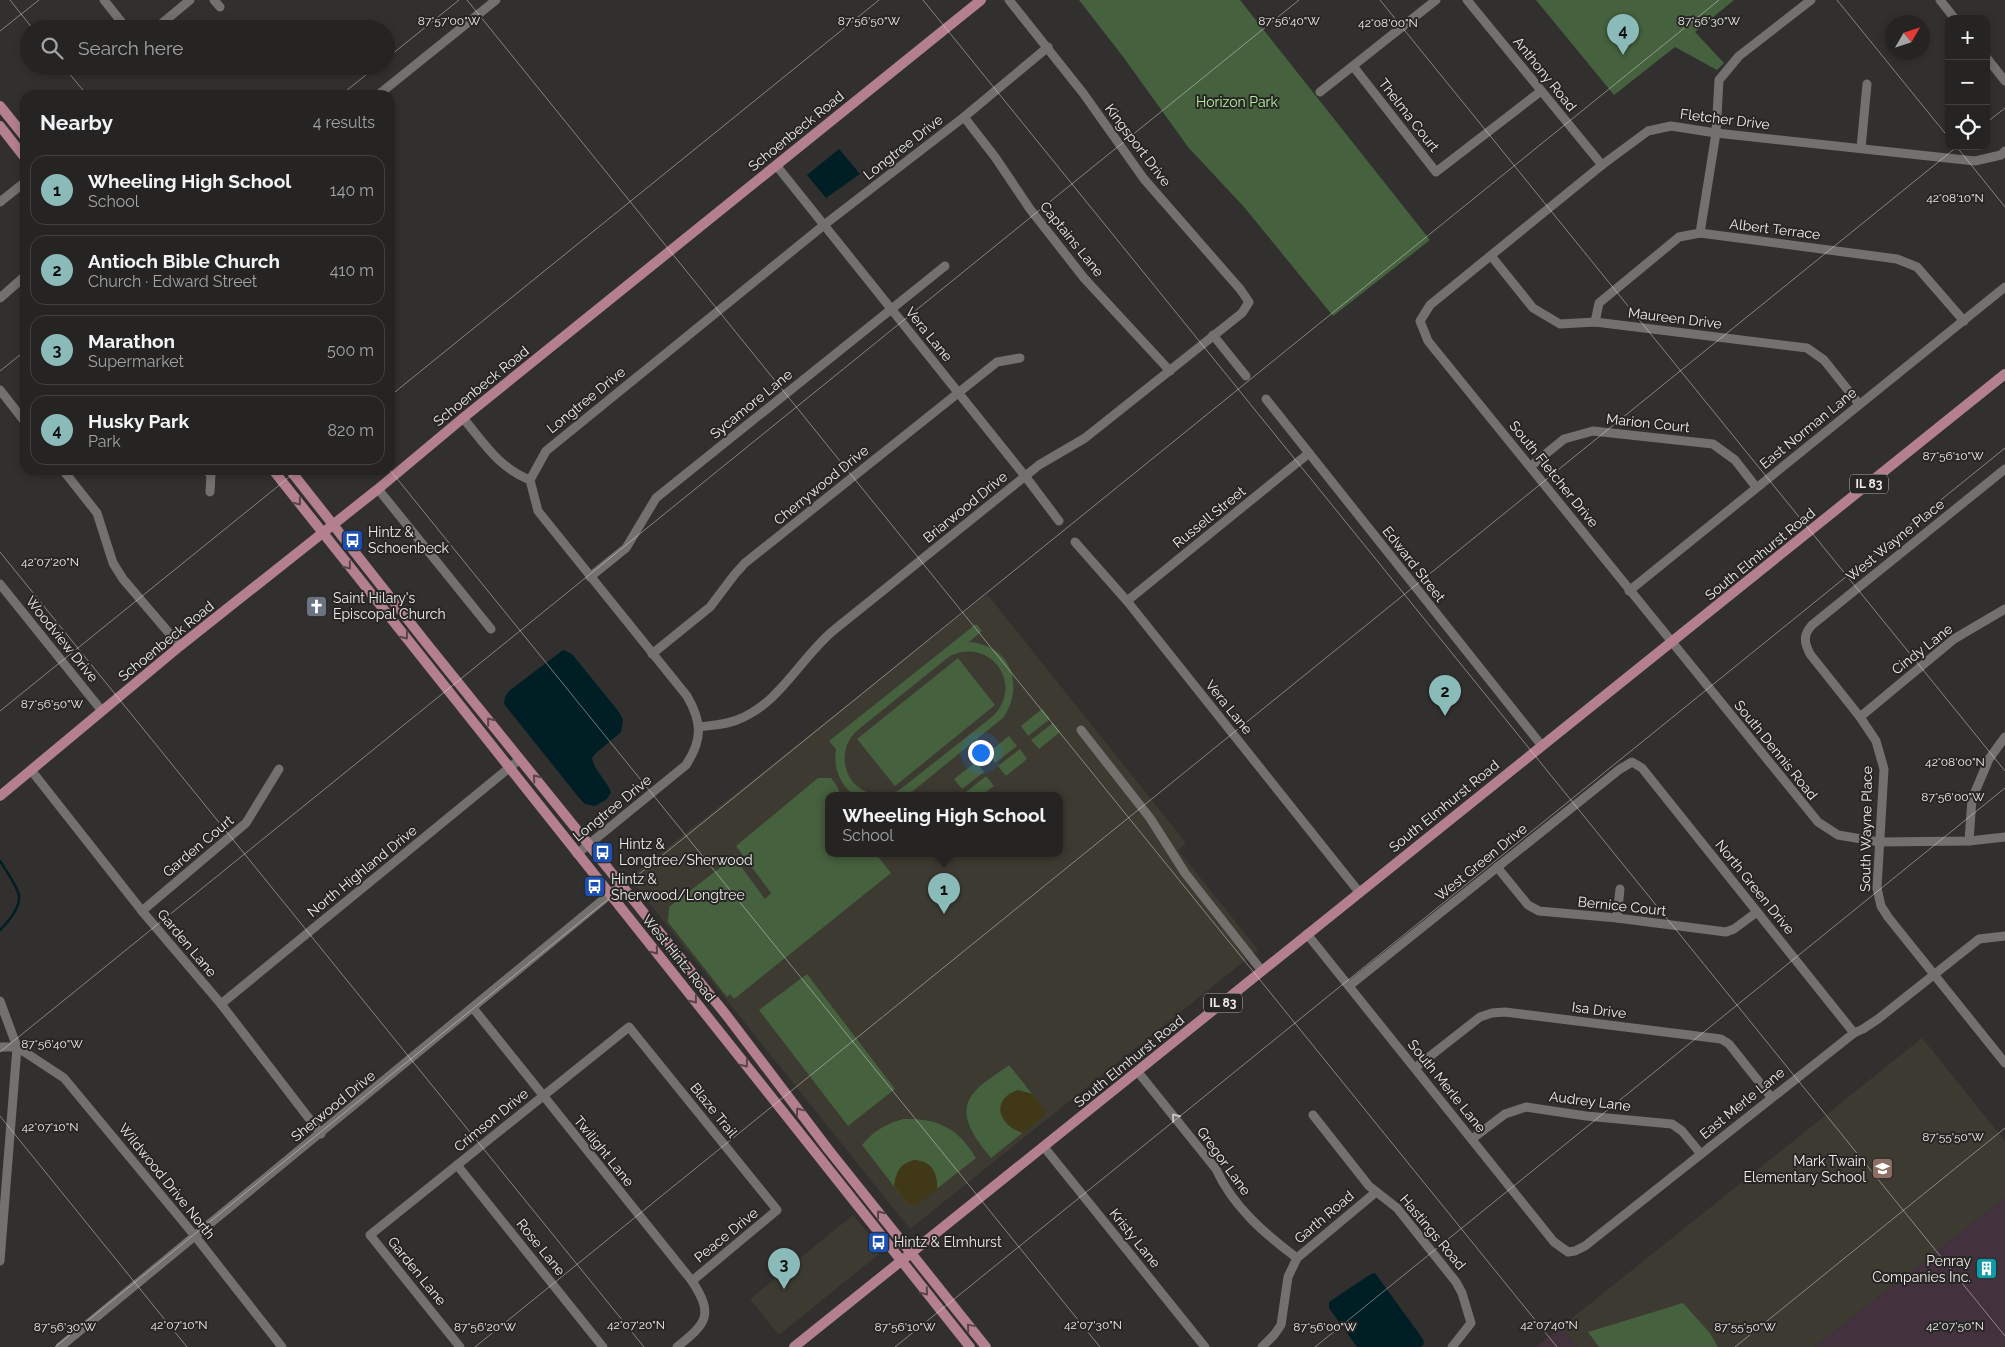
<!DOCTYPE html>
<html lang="en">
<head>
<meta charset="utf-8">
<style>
  body { margin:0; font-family:Raleway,sans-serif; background:#31302f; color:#f1f3f6 }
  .controls { position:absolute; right:15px; top:15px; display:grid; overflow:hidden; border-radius:10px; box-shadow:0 2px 8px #0003 }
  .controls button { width:45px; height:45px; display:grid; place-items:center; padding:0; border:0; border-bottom:1px solid #424140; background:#252422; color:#f1f3f6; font:25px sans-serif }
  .compass { position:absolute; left:1885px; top:15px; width:45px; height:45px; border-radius:50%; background:#252422; box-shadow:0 2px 8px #0003; rotate:51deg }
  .you { position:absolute; left:980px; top:752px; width:18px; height:18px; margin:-12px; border:4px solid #fff; border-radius:50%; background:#1a73e8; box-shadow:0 0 0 8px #1a73e833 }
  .badge { display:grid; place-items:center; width:32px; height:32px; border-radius:50%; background:#8bbbb9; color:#111; font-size:16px; font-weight:700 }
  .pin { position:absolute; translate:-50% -41px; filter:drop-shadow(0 1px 2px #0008) }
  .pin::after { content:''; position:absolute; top:26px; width:18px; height:15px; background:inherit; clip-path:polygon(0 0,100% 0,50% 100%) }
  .popup { position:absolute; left:825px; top:792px; width:238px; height:65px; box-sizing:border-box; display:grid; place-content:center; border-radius:10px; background:#252422; filter:drop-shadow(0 1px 4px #0005); font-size:16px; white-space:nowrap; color:#a3a4a5 }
  .popup b { font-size:19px; color:#f1f3f6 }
  .popup::after { content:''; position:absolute; left:50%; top:100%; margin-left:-10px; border:10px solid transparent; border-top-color:#252422 }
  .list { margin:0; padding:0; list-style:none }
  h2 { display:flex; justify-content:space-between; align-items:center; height:65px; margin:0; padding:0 20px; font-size:21px }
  h2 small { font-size:16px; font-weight:400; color:#a3a4a5 }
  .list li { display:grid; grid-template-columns:32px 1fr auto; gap:15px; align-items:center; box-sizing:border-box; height:70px; margin:0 10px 10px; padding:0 10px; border:1px solid #424140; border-radius:15px }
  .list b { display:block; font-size:19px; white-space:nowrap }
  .list p { margin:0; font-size:16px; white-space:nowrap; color:#a3a4a5 }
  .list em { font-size:16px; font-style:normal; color:#a3a4a5 }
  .icon { flex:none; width:28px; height:28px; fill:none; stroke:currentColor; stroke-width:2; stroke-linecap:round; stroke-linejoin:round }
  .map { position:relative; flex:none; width:2005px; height:1347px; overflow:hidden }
  .search { position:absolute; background:#252422; box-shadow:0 2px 8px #0003; left:20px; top:20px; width:375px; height:55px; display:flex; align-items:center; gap:12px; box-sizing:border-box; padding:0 18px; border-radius:28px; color:#a3a4a5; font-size:19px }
  .panel { position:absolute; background:#252422; box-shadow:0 2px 8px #0003; left:20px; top:90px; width:375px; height:385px; border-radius:15px }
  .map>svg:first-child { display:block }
</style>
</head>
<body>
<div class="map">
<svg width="2005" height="1347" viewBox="0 0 2005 1347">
  <rect width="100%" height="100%" fill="#31302e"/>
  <g fill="#3d3a31" fill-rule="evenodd">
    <path d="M987,594L1186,843L1178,850L1258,950L910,1229L629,878ZM829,795H1059V853H829Z"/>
    <path d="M1922,1038L2005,1141V1198L1815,1347H1577L1561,1327Z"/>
    <path d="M853,1215L880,1247L879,1254L779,1335L750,1299Z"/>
  </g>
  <g fill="#43323d">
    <path d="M2005,1198V1347H1815Z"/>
    <path d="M1561,1327L1577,1347H1536Z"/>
  </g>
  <g fill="#46613e">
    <path d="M1079,0H1240L1430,240L1333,316L1244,207L1188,147L1124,58Z"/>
    <path d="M1536,0H1734L1695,32L1724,63L1717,70L1675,47L1614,95Z"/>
    <path d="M976,624L982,631L969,642C1010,645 1025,684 1004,717L908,795H883L894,793L902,788L993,716C1025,684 990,637 950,656L859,729C833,750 844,792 879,795H853C839,782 833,767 836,749L829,741Z"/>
    <path d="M958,658L995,705L895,786L857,739Z"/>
    <path d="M1042,709L1050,719L1028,736L1021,726Z"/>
    <path d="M1053,723L1060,732L1039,749L1031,740Z"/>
    <path d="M1009,736L1017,746L995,763L988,753Z"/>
    <path d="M1020,749L1027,759L1006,776L998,766Z"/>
    <path d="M976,762L984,772L962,789L954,779Z"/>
    <path d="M986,776L994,786L982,795H967L965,793Z"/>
    <path d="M818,778H831L838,788L840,795H829V853H875L891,873L734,999L730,994L727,997L668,922L669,907L734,857L765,899L771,893L736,846Z"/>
    <path d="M807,974L895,1089L848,1126L759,1010Z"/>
    <path d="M1009,1065L1045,1110V1115L991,1158C978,1142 956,1116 972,1095C979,1084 999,1073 1009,1065Z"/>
    <path d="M903,1119C938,1118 958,1128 976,1158L916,1205L907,1203L862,1145C873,1131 886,1124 903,1119Z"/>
    <path d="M1683,1303L1709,1332L1718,1347H1599L1588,1332Z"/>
  </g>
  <g fill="#403817">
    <path d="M1018,1090L1033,1094L1045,1110V1115L1023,1133C998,1126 990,1099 1018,1090Z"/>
    <path d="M914,1160C932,1160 938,1174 937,1190L916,1205L907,1203L894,1186C896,1171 900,1164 914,1160Z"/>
  </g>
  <g fill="#001f24">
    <path d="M839,149L860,174L826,198L807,175Z"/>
    <path d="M563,650L572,654L619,712L623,720L621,732L596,753L592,758C595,771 606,780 611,792L607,799L595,806L585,804L580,799L504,704L505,697L509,691Z"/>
    <path d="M1375,1273L1423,1339L1424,1344L1421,1347H1357L1329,1308V1302L1371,1274Z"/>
  </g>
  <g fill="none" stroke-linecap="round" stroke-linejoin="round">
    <path stroke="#001f24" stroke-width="2.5" d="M0,861C5,869 18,887 19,896C20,908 8,922 0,930"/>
    <g stroke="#72716e" stroke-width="9">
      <path d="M104,0L127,29"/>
      <path d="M214,0L220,7"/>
      <path d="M1467,0L1602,165"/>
      <path d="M1940,0L1955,19"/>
      <path d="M155,29L190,0"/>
      <path d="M1986,57L2005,81"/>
      <path d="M1353,66L1436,172L1541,91"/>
      <path d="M1320,92L1436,0"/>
      <path d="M378,95L496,0"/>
      <path d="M964,117L995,157L1030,209L1084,278L1170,371"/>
      <path d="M1861,148L1867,84"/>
      <path d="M2005,151L2001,155L1975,161L1716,133L1671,126L1648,131L1602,165L1430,305L1420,321L1428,341L1818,822L1838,835L1879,842L1969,841L2005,837"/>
      <path d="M776,165L1025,476L1059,521"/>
      <path d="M0,202L25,182"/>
      <path d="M1700,233L1716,133L1719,80L1739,56L1811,0"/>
      <path d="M1492,257L1533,308L1560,324L1595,322L1807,348L1824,360L1859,404"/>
      <path d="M0,298L25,276"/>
      <path d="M1595,322L1599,303L1679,237L1700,233L1897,259L1917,267L1964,321"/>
      <path d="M1213,335L1246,376"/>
      <path d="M0,390L25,422"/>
      <path d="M1266,399L1542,746"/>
      <path d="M463,418C485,444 498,467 530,480"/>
      <path d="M1531,466L1564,439L1593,431L1713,444L1735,460L1756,487"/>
      <path d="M2005,469L1812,625C1803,635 1804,642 1810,654L1860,717L1876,741L1884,769L1877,888L1881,906L1888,917L2005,1063"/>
      <path d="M63,470L97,513L113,563L123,579L180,646"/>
      <path d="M205,470L211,474L210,492"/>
      <path d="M378,489L491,629"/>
      <path d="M1075,542L1127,601L1359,892"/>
      <path d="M590,577L626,548L656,498L945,266"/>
      <path d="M0,584L102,711"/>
      <path d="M1629,591L2005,287"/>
      <path d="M1127,601L1309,453"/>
      <path d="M652,654L710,607L735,574L745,563L997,362L1020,358"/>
      <path d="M1860,717L1954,639L2005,609"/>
      <path d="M699,727C712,725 725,725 737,720C780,704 800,658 834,630L1039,465L1085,438L1242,313L1249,302L1240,289L1144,179L1083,93L1009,0"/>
      <path d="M1081,730L1150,818L1185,873L1262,971"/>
      <path d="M31,770L142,911L221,1004L321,1134"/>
      <path d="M1969,841L1972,799L1989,759L2005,737"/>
      <path d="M577,854L686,765C703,739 702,722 687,696L538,511L530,480L546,451L824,225L964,117L1048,47"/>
      <path d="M1497,867L1528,905L1539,911L1617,918L1726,932L1734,929L1757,912"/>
      <path d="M142,911L246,823L279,769"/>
      <path d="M1617,918L1620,889"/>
      <path d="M1307,934L1554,1242L1568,1252L1575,1251L1585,1246L1854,1033L1863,1029L1878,1019L1979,939L2005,936"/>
      <path d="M1349,986L1620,769L1632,762L1642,768L1854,1033"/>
      <path d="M0,1001L17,1047L0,1261"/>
      <path d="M221,1004L520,759"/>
      <path d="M473,1008L692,1281C714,1315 707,1323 677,1347"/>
      <path d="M0,1047H17"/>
      <path d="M17,1047L64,1078L195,1236L282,1347"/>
      <path d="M1415,1068L1480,1017L1492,1013L1505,1012L1721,1039L1729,1044L1771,1097"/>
      <path d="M1138,1072L1216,1169C1233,1207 1265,1234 1297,1258"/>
      <path d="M1313,1115L1369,1186L1397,1208L1456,1282L1462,1293L1471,1323L1452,1347"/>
      <path d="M1472,1139L1505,1114L1526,1107L1586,1116L1672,1124L1682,1131L1701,1154"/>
      <path d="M1044,1147L1205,1347"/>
      <path d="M457,1165L603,1347"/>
      <path d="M60,1347L621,885"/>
      <path d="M460,1347L370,1235L629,1027L777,1210L692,1281"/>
      <path d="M1262,1347L1274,1335L1281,1325L1288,1277L1297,1258L1376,1192"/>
    </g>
    <g stroke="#b4808d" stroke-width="10">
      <path d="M0,106L25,137"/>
      <path d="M0,126L25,158"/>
      <path d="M273,470L970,1347"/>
      <path d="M290,470L427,644L727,1016L828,1149L986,1347"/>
      <path d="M0,796L180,646L378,489L463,418L981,0"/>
      <path d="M794,1347L2005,374"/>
    </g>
  </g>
  <defs><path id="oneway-chevron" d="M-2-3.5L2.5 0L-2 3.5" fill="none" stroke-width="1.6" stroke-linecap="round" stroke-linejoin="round" transform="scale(1.25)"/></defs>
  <g stroke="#584649">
    <use href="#oneway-chevron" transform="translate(298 502) rotate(52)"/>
    <use href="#oneway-chevron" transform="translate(348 566) rotate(52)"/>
    <use href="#oneway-chevron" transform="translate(405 636) rotate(52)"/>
    <use href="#oneway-chevron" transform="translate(490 721) rotate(-129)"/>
    <use href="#oneway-chevron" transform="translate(536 778) rotate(-129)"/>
    <use href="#oneway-chevron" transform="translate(655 951) rotate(51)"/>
    <use href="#oneway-chevron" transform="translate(694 1000) rotate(51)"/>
    <use href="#oneway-chevron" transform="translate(745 1064) rotate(52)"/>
    <use href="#oneway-chevron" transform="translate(799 1111) rotate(-127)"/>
    <use href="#oneway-chevron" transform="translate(880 1214) rotate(-128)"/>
    <use href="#oneway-chevron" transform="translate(925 1292) rotate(51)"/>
    <use href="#oneway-chevron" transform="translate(970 1327) rotate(-130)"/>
  </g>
  <use stroke="#c2c1bf" href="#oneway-chevron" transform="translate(1175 1117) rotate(-129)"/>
  <path fill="none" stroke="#edeceb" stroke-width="1" stroke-opacity="0.45" d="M10,0L33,29M467,0L1557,1347M923,0L2005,1336M1380,0L2005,771M1837,0L1949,138M0,31L39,0M386,59L459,0M63,66L87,95M341,95L377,66M1986,123L2005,108M1956,146L2005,207M0,371L25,351M390,396L879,0M390,470L1100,1347M0,552L644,1347M0,711L298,470M0,1052L1299,0M0,1116L187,1347M55,1347L1719,0M475,1347L1958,146M895,1347L2005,448M1315,1347L2005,788M1735,1347L2005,1128"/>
  <defs>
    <symbol id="bus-square" viewBox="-11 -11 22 22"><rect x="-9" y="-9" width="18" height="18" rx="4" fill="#1a4fb4" stroke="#272624"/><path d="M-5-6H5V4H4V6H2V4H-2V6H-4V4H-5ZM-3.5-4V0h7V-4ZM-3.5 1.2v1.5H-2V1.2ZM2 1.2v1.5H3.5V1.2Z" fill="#fff"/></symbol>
    <symbol id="church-square" viewBox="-11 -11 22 22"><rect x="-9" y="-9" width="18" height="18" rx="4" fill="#6b7280" stroke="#272624"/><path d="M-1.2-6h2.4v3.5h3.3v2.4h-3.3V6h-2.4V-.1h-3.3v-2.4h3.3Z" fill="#fff"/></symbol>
    <symbol id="school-square" viewBox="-11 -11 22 22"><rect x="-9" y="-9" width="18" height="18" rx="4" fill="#8d6e63" stroke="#272624"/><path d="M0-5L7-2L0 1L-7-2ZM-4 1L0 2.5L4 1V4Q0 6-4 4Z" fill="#fff"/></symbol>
    <symbol id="building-square" viewBox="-11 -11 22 22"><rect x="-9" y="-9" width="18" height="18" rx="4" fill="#0f9aa8" stroke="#272624"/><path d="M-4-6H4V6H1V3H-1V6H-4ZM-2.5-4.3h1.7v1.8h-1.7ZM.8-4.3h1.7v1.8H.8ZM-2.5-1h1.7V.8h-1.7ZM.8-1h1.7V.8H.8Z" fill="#fff"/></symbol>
  </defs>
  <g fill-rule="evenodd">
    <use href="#bus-square" x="340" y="528" width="25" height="25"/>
    <use href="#church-square" x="304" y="594" width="25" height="25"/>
    <use href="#bus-square" x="590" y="840" width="25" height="25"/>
    <use href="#bus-square" x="582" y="874" width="25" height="25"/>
    <use href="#school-square" x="1870" y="1156" width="25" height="25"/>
    <use href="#bus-square" x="866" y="1230" width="25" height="25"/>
    <use href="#building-square" x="1974" y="1256" width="25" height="25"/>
  </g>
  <g text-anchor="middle" stroke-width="4" stroke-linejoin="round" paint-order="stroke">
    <g fill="#272624" stroke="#b2b1af" stroke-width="1">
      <rect x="1850" y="474.5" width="38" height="19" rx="4"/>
      <rect x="1204" y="993.5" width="38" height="19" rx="4"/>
    </g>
    <g font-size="12" font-weight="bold" fill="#edeceb">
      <text x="1869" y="488">IL 83</text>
      <text x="1223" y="1007">IL 83</text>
    </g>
    <g font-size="14" fill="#edeceb" stroke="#272624">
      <text transform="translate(1545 74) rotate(51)" y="5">Anthony Road</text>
      <text transform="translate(1409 115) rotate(52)" y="5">Thelma Court</text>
      <text transform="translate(1725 119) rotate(7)" y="5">Fletcher Drive</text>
      <text transform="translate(796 131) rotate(-39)" y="5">Schoenbeck Road</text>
      <text transform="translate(1138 145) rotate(53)" y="5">Kingsport Drive</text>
      <text transform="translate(903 147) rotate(-38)" y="5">Longtree Drive</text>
      <text transform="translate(1775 229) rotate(7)" y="5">Albert Terrace</text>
      <text transform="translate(1072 239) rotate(51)" y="5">Captains Lane</text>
      <text transform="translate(1675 318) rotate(7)" y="5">Maureen Drive</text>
      <text transform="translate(929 334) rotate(51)" y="5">Vera Lane</text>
      <text transform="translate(481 386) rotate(-39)" y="5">Schoenbeck Road</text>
      <text transform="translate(586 400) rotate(-39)" y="5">Longtree Drive</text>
      <text transform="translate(751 404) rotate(-39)" y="5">Sycamore Lane</text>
      <text transform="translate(1648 423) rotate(6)" y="5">Marion Court</text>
      <text transform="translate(1808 428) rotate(-39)" y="5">East Norman Lane</text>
      <text transform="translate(1554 474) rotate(51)" y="5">South Fletcher Drive</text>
      <text transform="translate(821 485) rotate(-39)" y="5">Cherrywood Drive</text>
      <text transform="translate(965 507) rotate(-39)" y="5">Briarwood Drive</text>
      <text transform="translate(1209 517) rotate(-39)" y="5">Russell Street</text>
      <text transform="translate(1895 540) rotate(-39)" y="5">West Wayne Place</text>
      <text transform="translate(1760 554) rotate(-39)" y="5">South Elmhurst Road</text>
      <text transform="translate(1414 564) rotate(52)" y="5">Edward Street</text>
      <text transform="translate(62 639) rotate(51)" y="5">Woodview Drive</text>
      <text transform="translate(166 641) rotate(-39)" y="5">Schoenbeck Road</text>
      <text transform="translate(1922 649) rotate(-38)" y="5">Cindy Lane</text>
      <text transform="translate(1229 707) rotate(51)" y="5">Vera Lane</text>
      <text transform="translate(1776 750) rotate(51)" y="5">South Dennis Road</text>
      <text transform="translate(1444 806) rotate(-39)" y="5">South Elmhurst Road</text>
      <text transform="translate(612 808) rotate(-39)" y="5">Longtree Drive</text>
      <text transform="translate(1866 829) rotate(-89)" y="5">South Wayne Place</text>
      <text transform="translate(198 846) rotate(-40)" y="5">Garden Court</text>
      <text transform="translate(1481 862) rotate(-39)" y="5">West Green Drive</text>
      <text transform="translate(362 871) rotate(-39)" y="5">North Highland Drive</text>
      <text transform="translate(1755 887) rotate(51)" y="5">North Green Drive</text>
      <text transform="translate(1622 906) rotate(6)" y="5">Bernice Court</text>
      <text transform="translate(187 943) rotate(50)" y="5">Garden Lane</text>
      <text transform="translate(679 958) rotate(51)" y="5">West Hintz Road</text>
      <text transform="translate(1599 1010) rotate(7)" y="5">Isa Drive</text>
      <text transform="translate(1129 1061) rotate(-39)" y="5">South Elmhurst Road</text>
      <text transform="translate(1447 1086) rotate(51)" y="5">South Merle Lane</text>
      <text transform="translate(1590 1101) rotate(7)" y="5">Audrey Lane</text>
      <text transform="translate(1742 1103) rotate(-39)" y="5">East Merle Lane</text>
      <text transform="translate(333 1106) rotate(-39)" y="5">Sherwood Drive</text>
      <text transform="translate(714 1110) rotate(51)" y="5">Blaze Trail</text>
      <text transform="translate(491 1120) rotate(-39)" y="5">Crimson Drive</text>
      <text transform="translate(604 1151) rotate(51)" y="5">Twilight Lane</text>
      <text transform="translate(1224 1161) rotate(54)" y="5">Gregor Lane</text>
      <text transform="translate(167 1181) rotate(51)" y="5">Wildwood Drive North</text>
      <text transform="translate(1324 1217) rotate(-40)" y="5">Garth Road</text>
      <text transform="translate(1433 1232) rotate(50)" y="5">Hastings Road</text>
      <text transform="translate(726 1235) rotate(-39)" y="5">Peace Drive</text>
      <text transform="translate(1135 1238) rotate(51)" y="5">Kristy Lane</text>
      <text transform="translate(541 1247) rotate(51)" y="5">Rose Lane</text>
      <text transform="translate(417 1271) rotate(51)" y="5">Garden Lane</text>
    </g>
    <g font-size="14" fill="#b4f19f" stroke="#272624">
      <text x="1237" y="107">Horizon Park</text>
    </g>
    <g font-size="14" fill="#edeceb" stroke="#272624" text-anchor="start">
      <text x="368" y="537">Hintz &amp;<tspan x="368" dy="16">Schoenbeck</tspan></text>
      <text x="333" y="603">Saint Hilary's<tspan x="333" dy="16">Episcopal Church</tspan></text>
      <text x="619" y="849">Hintz &amp;<tspan x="619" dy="16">Longtree/Sherwood</tspan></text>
      <text x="611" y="884">Hintz &amp;<tspan x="611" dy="16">Sherwood/Longtree</tspan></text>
      <text x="1866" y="1166" text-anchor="end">Mark Twain<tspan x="1866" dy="16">Elementary School</tspan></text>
      <text x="894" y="1247">Hintz &amp; Elmhurst</text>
      <text x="1971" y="1266" text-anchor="end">Penray<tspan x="1971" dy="16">Companies Inc.</tspan></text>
    </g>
  </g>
  <g font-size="12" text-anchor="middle" fill="#edeceb" stroke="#272624" stroke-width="4" stroke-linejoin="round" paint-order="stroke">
    <text x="869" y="25">87°56'50"W</text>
    <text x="449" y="25">87°57'00"W</text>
    <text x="1289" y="25">87°56'40"W</text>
    <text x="1709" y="25">87°56'30"W</text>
    <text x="1388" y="27">42°08'00"N</text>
    <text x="1955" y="202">42°08'10"N</text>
    <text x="1953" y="460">87°56'10"W</text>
    <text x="50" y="566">42°07'20"N</text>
    <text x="52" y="708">87°56'50"W</text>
    <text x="1955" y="766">42°08'00"N</text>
    <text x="1953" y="801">87°56'00"W</text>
    <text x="52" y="1048">87°56'40"W</text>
    <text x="50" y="1131">42°07'10"N</text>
    <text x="1953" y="1141">87°55'50"W</text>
    <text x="179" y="1329">42°07'10"N</text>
    <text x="636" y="1329">42°07'20"N</text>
    <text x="1093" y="1329">42°07'30"N</text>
    <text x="1549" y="1329">42°07'40"N</text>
    <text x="1955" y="1330">42°07'50"N</text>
    <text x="65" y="1331">87°56'30"W</text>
    <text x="485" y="1331">87°56'20"W</text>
    <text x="905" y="1331">87°56'10"W</text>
    <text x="1325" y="1331">87°56'00"W</text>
    <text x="1745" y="1331">87°55'50"W</text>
  </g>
</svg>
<div class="controls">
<button>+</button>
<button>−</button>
<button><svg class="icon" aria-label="locate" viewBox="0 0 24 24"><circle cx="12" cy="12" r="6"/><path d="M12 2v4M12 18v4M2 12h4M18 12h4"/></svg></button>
</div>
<svg class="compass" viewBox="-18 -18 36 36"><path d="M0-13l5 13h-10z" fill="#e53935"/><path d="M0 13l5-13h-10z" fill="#a3a4a5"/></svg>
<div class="you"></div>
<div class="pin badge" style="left:944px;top:914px">1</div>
<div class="popup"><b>Wheeling High School</b>School</div>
<div class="pin badge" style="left:1445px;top:716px">2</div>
<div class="pin badge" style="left:784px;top:1289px">3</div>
<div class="pin badge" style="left:1623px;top:55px">4</div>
<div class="search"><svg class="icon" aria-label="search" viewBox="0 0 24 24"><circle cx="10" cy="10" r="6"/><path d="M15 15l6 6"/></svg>Search here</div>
<section class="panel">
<h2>Nearby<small>4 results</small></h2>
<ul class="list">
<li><span class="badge">1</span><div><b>Wheeling High School</b><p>School</p></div><em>140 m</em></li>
<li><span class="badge">2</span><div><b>Antioch Bible Church</b><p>Church · Edward Street</p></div><em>410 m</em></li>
<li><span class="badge">3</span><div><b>Marathon</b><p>Supermarket</p></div><em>500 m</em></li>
<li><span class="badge">4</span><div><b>Husky Park</b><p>Park</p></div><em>820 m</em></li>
</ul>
</section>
</div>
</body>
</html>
